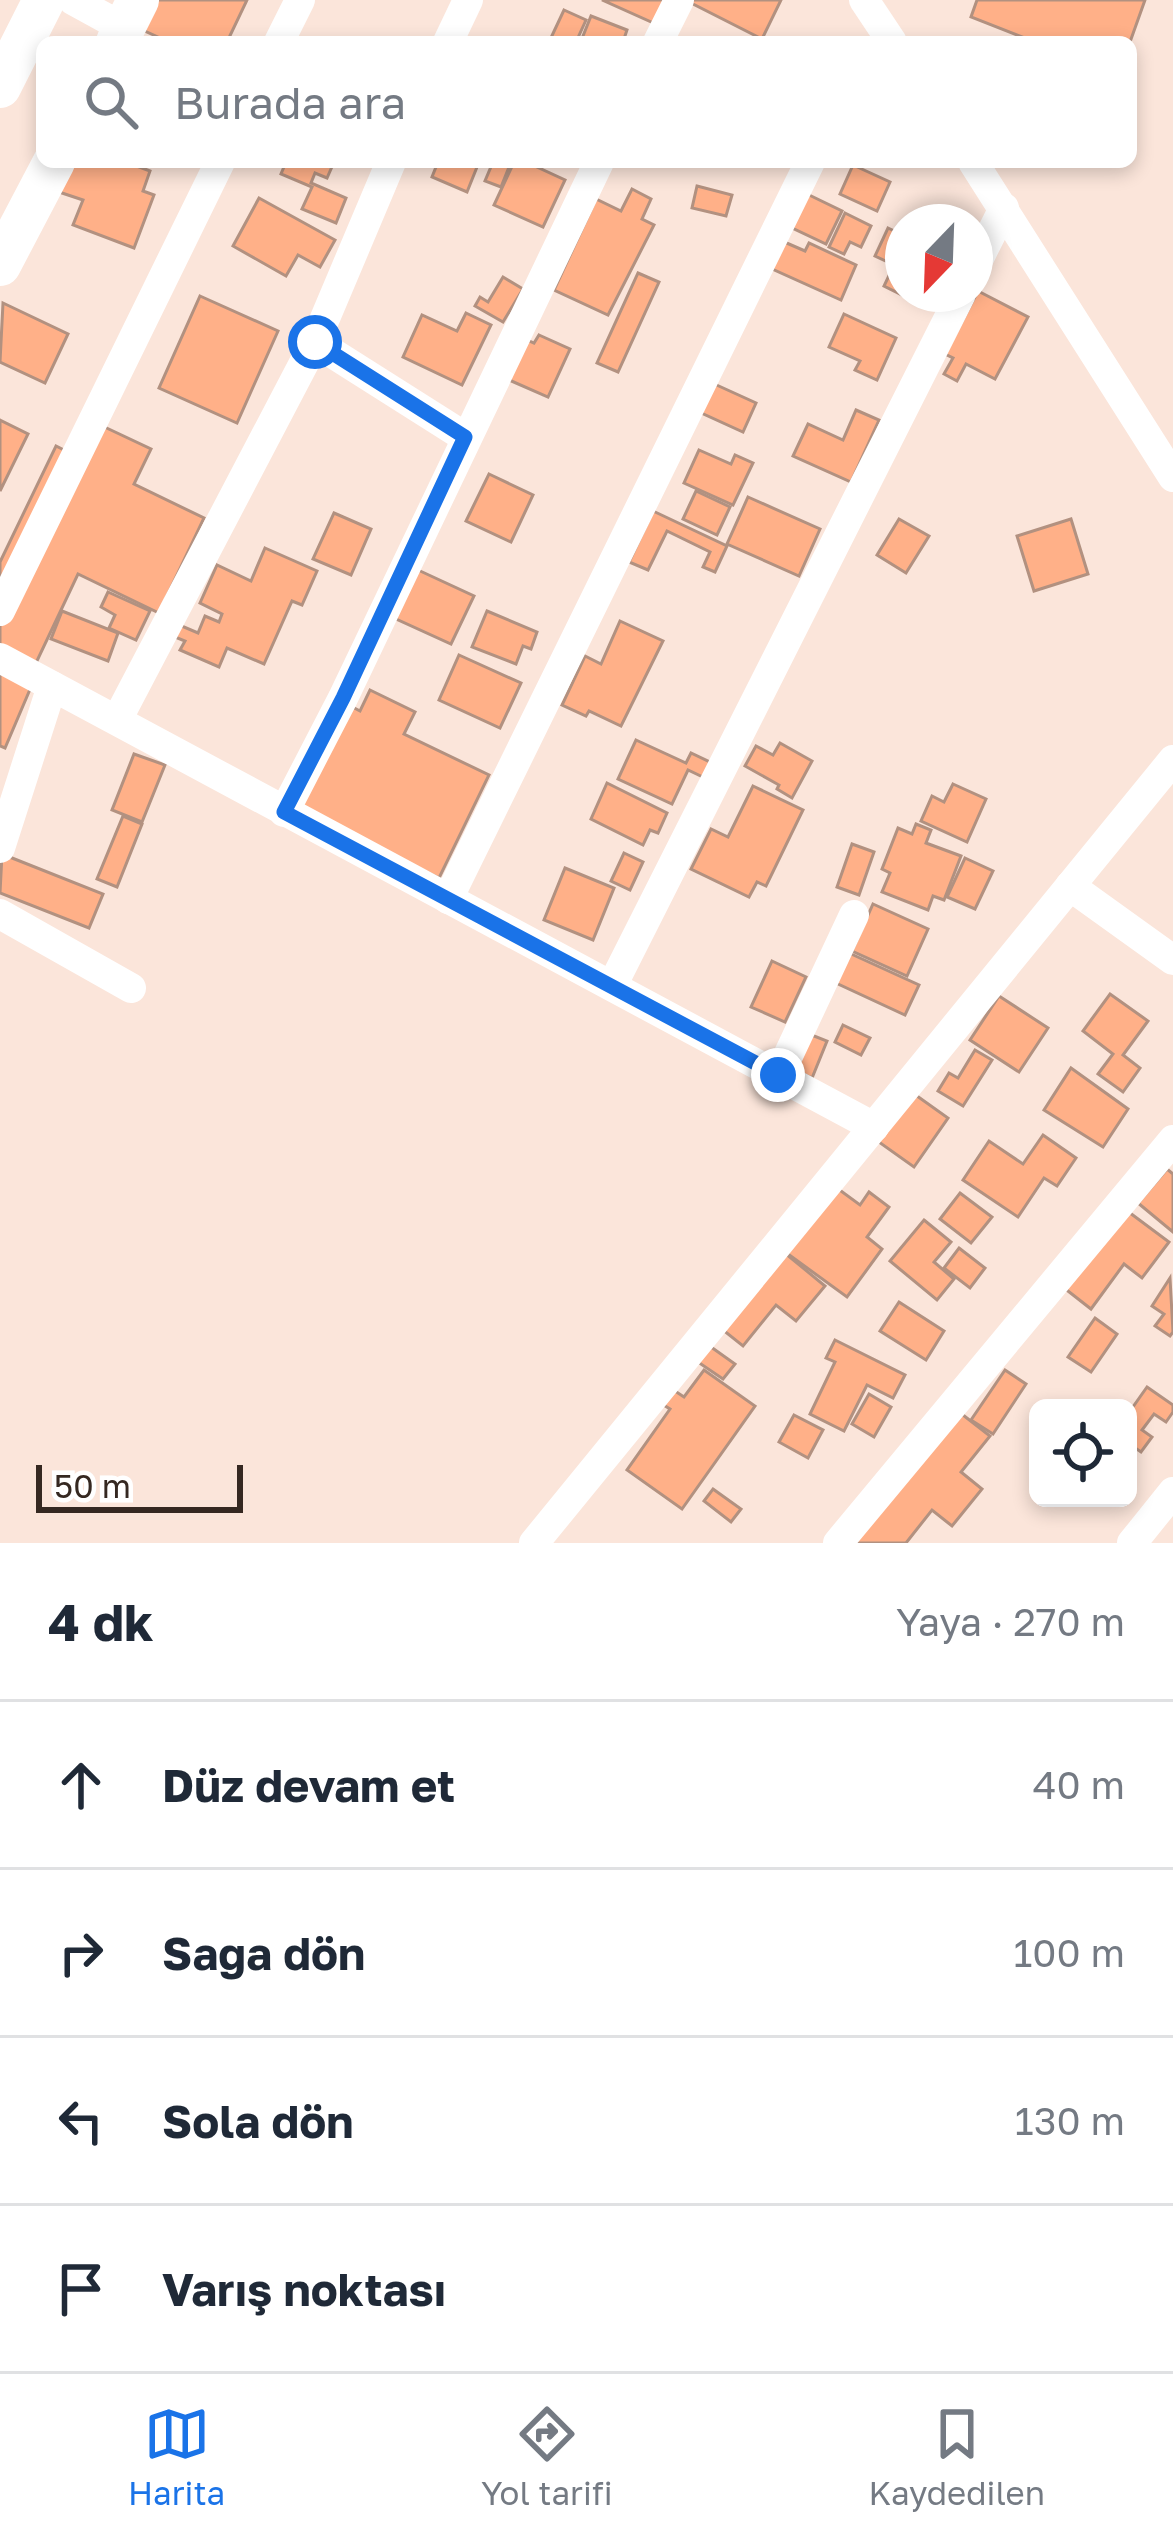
<!DOCTYPE html>
<html lang="tr">
<head>
<meta charset="utf-8">
<style>
  body { margin:0; font-family:"Golos Text",sans-serif; background:#f6f6f7; color:#1f2937 }
  .controls { position:absolute; right:36px; bottom:36px; display:grid; overflow:hidden; border-radius:18px; box-shadow:0 6px 18px #0003 }
  .controls button { width:108px; height:108px; display:grid; place-items:center; padding:0; border:0; border-bottom:3px solid #e0e1e3; background:#fff; color:#1f2937; font:60px sans-serif }
  .compass { position:absolute; left:885px; top:204px; width:108px; height:108px; border-radius:50%; background:#fff; box-shadow:0 6px 18px #0003; rotate:203deg }
  .scale { position:absolute; left:36px; bottom:30px; width:207px; box-sizing:border-box; padding-left:12px; border:6px solid #352821; border-top:0; font-size:33px; line-height:42px; white-space:nowrap; color:#352821; -webkit-text-stroke:9px #fff; paint-order:stroke }
  .stop { position:absolute; width:36px; height:36px; margin:-27px; border:9px solid #1a73e8; border-radius:50%; background:#fff }
  .stop.end { background:#1a73e8; border-color:#fff; box-shadow:0 3px 12px #0008 }
  .list { margin:0; padding:0; list-style:none }
  h2 { display:flex; justify-content:space-between; align-items:center; height:156px; margin:0; padding:0 48px; font-size:51px }
  h2 small { font-size:39px; font-weight:400; color:#747a83 }
  .list li { display:grid; grid-template-columns:78px 1fr auto; gap:36px; align-items:center; box-sizing:border-box; height:168px; padding:0 48px; border-top:3px solid #e0e1e3 }
  .list b { display:block; font-size:45px; white-space:nowrap }
  .list em { font-size:39px; font-style:normal; color:#747a83 }
  .icon { flex:none; width:66px; height:66px; fill:none; stroke:currentColor; stroke-width:2; stroke-linecap:round; stroke-linejoin:round }
  .map { position:relative; flex:none; width:1173px; height:1543px; overflow:hidden }
  .search { position:absolute; background:#fff; box-shadow:0 6px 18px #0003; left:36px; right:36px; top:36px; height:132px; display:flex; align-items:center; gap:30px; box-sizing:border-box; padding:0 42px; border-radius:18px; color:#747a83; font-size:45px }
  .sheet { height:828px; background:#fff }
  nav { display:flex; justify-content:space-around; align-items:center; box-sizing:border-box; height:168px; border-top:3px solid #e0e1e3; background:#fff; font-size:33px; color:#747a83 }
  nav a { display:grid; justify-items:center; gap:6px }
  nav .on { color:#1a73e8 }
  .map>svg:first-child { display:block }
</style>
</head>
<body>
<div class="map">
<svg width="1173" height="1543" viewBox="0 0 1173 1543">
  <rect width="100%" height="100%" fill="#fbe5da"/>
  <g fill="#ffb088" stroke="#b29180" stroke-width="3">
    <path d="M149,0H247L227,42H169L136,27Z"/>
    <path d="M602,0H669L658,25Z"/>
    <path d="M685,0H781L762,39Z"/>
    <path d="M977,0H1145L1130,42H1035L971,17Z"/>
    <path d="M564,10L586,20L576,42H549Z"/>
    <path d="M591,16L627,30L623,42L581,41Z"/>
    <path d="M71,162H126L150,171L143,191L154,195L134,248L73,225L83,200L59,192Z"/>
    <path d="M286,162H334L327,178L315,173L311,183L346,198L336,223L302,209L312,187L281,174Z"/>
    <path d="M438,162H479L467,192L432,177Z"/>
    <path d="M493,162H511L501,187L485,181Z"/>
    <path d="M514,162H526L565,180L543,227L494,205Z"/>
    <path d="M853,165L890,182L877,211L840,194Z"/>
    <path d="M697,186L732,195L726,216L692,208Z"/>
    <path d="M632,189L651,199L642,219L654,225L608,315L554,290L596,199L621,211Z"/>
    <path d="M805,193L842,211L826,244L788,226Z"/>
    <path d="M259,198L335,240L320,267L298,255L286,276L233,246Z"/>
    <path d="M845,213L871,226L861,247L850,242L844,254L829,247Z"/>
    <path d="M888,228L903,235V294H937L930,309L884,286L894,265L875,256Z"/>
    <path d="M782,241L805,251L809,243L856,265L841,300L770,268Z"/>
    <path d="M638,273L659,282L618,372L597,363Z"/>
    <path d="M503,277L523,289L503,322L475,306L480,297L488,302Z"/>
    <path d="M978,291L1028,317L995,379L966,364L957,381L944,374L953,358L945,354Z"/>
    <path d="M200,296L278,331L237,423L159,388Z"/>
    <path d="M3,303L68,334L45,383L0,362Z"/>
    <path d="M466,313L491,325L462,385L403,357L422,315L457,331Z"/>
    <path d="M844,314L896,338L877,380L855,370L860,361L829,347Z"/>
    <path d="M539,335L570,349L548,397L500,376L518,336L534,343Z"/>
    <path d="M710,382L756,403L743,432L697,411Z"/>
    <path d="M856,410L879,420L851,482L793,456L808,424L843,440Z"/>
    <path d="M0,420L28,434L0,491Z"/>
    <path d="M96,423L151,449L134,484L204,518L159,613L78,574L36,663L0,645V562L56,446L80,458Z"/>
    <path d="M699,450L731,464L735,455L753,463L733,505L684,483Z"/>
    <path d="M489,474L533,495L511,542L466,521Z"/>
    <path d="M696,491L730,507L717,535L683,519Z"/>
    <path d="M748,497L820,529L799,576L727,544Z"/>
    <path d="M653,511L727,546L715,572L703,567L710,552L667,531L648,570L629,562Z"/>
    <path d="M334,513L371,529L351,575L313,559Z"/>
    <path d="M899,519L929,536L906,573L877,555Z"/>
    <path d="M1071,519L1088,574L1034,591L1017,536Z"/>
    <path d="M265,548L317,571L302,605L292,601L264,664L227,648L219,667L180,650L185,641L165,633L170,621L198,633L205,616L219,622L222,614L200,603L217,565L251,581Z"/>
    <path d="M418,570L474,596L451,644L394,618Z"/>
    <path d="M108,592L150,611L136,640L109,628L115,615L101,607Z"/>
    <path d="M62,611L118,633L108,661L51,639Z"/>
    <path d="M487,611L537,632L531,649L523,646L516,664L472,647Z"/>
    <path d="M620,621L663,641L621,726L589,711L586,716L562,705L585,656L601,664Z"/>
    <path d="M459,655L521,683L500,728L439,700Z"/>
    <path d="M0,673L31,687L5,748L0,746Z"/>
    <path d="M370,690L415,712L404,734L489,775L439,878L293,807L343,702L360,711Z"/>
    <path d="M636,740L686,763L691,753L712,763L705,778L688,770L672,804L618,779Z"/>
    <path d="M780,743L812,761L792,798L777,789L779,785L745,766L756,746L773,755Z"/>
    <path d="M134,754L165,765L142,822L112,810Z"/>
    <path d="M607,783L667,813L658,833L650,830L643,845L591,819Z"/>
    <path d="M953,784L986,799L967,842L921,821L932,796L944,802Z"/>
    <path d="M753,786L803,810L766,886L757,882L749,897L691,869L711,829L728,837Z"/>
    <path d="M123,816L142,824L117,887L97,879Z"/>
    <path d="M916,824L931,830L926,843L961,856L944,900L933,896L928,910L882,892L890,873L882,869L898,828L912,834Z"/>
    <path d="M852,844L874,852L859,895L837,887Z"/>
    <path d="M624,853L643,862L630,890L611,881Z"/>
    <path d="M2,854L103,894L89,928L0,893Z"/>
    <path d="M965,858L993,871L975,909L947,897Z"/>
    <path d="M565,868L614,888L593,940L544,920Z"/>
    <path d="M873,904L928,929L907,976L852,951Z"/>
    <path d="M849,953L919,985L905,1015L836,983Z"/>
    <path d="M772,961L806,977L785,1022L751,1007Z"/>
    <path d="M1110,994L1148,1021L1123,1055L1140,1068L1123,1092L1098,1074L1113,1054L1083,1031Z"/>
    <path d="M999,996L1048,1028L1019,1072L970,1040Z"/>
    <path d="M843,1025L870,1038L861,1055L835,1042Z"/>
    <path d="M809,1034L827,1041L812,1078L795,1071Z"/>
    <path d="M975,1050L992,1060L963,1106L938,1091L949,1073L958,1078Z"/>
    <path d="M1071,1068L1128,1109L1103,1147L1044,1110Z"/>
    <path d="M910,1091L948,1118L914,1167L876,1140Z"/>
    <path d="M1043,1135L1076,1158L1057,1186L1044,1178L1018,1217L963,1180L989,1141L1023,1164Z"/>
    <path d="M1167,1169L1173,1174V1232L1138,1203Z"/>
    <path d="M826,1180L860,1205L869,1192L889,1207L867,1237L882,1249L847,1297L777,1246Z"/>
    <path d="M960,1193L992,1217L971,1243L940,1219Z"/>
    <path d="M1122,1207L1169,1242L1142,1278L1124,1264L1091,1309L1059,1284Z"/>
    <path d="M924,1220L951,1242L934,1262L954,1279L937,1300L890,1261Z"/>
    <path d="M959,1248L985,1268L970,1288L944,1268Z"/>
    <path d="M780,1249L825,1286L796,1321L776,1305L743,1346L718,1326Z"/>
    <path d="M1170,1278L1173,1332L1170,1336L1155,1326L1164,1314L1152,1306Z"/>
    <path d="M899,1302L944,1331L926,1360L880,1331Z"/>
    <path d="M1095,1318L1117,1334L1091,1372L1068,1357Z"/>
    <path d="M835,1340L905,1375L893,1398L867,1385L844,1431L810,1414L835,1362L826,1358Z"/>
    <path d="M704,1342L735,1364L723,1379L692,1358Z"/>
    <path d="M704,1370L755,1406L682,1509L627,1470L670,1409L662,1404L672,1389L684,1397Z"/>
    <path d="M1005,1370L1026,1384L993,1434L971,1420Z"/>
    <path d="M1147,1387L1173,1405V1412L1166,1422L1154,1414L1142,1430L1152,1437L1141,1452L1128,1443V1414Z"/>
    <path d="M869,1394L891,1407L874,1437L852,1424Z"/>
    <path d="M954,1408L990,1436L961,1472L982,1489L952,1526L932,1510L906,1543H846Z"/>
    <path d="M794,1415L823,1430L808,1458L779,1442Z"/>
    <path d="M713,1489L741,1509L731,1522L704,1501Z"/>
  </g>
  <g fill="none" stroke-linecap="round" stroke-linejoin="round">
    <g stroke="#fff" stroke-width="30">
      <path d="M73,0L124,28"/>
      <path d="M864,0L892,42"/>
      <path d="M279,42L300,0"/>
      <path d="M448,42L468,0"/>
      <path d="M658,42L679,0"/>
      <path d="M973,162L1173,477"/>
      <path d="M975,266L1004,208"/>
      <path d="M315,342L465,437"/>
      <path d="M0,611L220,162"/>
      <path d="M0,658L874,1127"/>
      <path d="M117,720L315,342L391,162"/>
      <path d="M284,812L343,698L599,162"/>
      <path d="M0,848L52,686"/>
      <path d="M1070,886L1173,960"/>
      <path d="M448,899L810,162"/>
      <path d="M0,914L131,988"/>
      <path d="M612,986L961,294"/>
      <path d="M779,1075L854,915"/>
      <path d="M534,1543L1173,760"/>
      <path d="M838,1543L1173,1140"/>
      <path d="M1132,1543L1173,1492"/>
    </g>
    <g stroke="#fff" stroke-width="42">
      <path d="M117,42L138,0"/>
      <path d="M0,87L44,0"/>
      <path d="M0,265L54,162"/>
    </g>
  </g>
  <g fill="none" stroke-linecap="round" stroke-linejoin="round">
    <path stroke="#1a73e8" stroke-width="15" d="M315,342L465,437L343,698L284,812L778,1075"/>
  </g>
</svg>
<div class="controls">
<button><svg class="icon" aria-label="locate" viewBox="0 0 24 24"><circle cx="12" cy="12" r="6"/><path d="M12 2v4M12 18v4M2 12h4M18 12h4"/></svg></button>
</div>
<svg class="compass" viewBox="-18 -18 36 36"><path d="M0-13l5 13h-10z" fill="#e53935"/><path d="M0 13l5-13h-10z" fill="#747a83"/></svg>
<div class="scale">50 m</div>
<div class="stop" style="left:315px;top:342px"></div>
<div class="stop end" style="left:778px;top:1075px"></div>
<div class="search"><svg class="icon" aria-label="search" viewBox="0 0 24 24"><circle cx="10" cy="10" r="6"/><path d="M15 15l6 6"/></svg>Burada ara</div>
</div>
<section class="sheet">
<h2>4 dk<small>Yaya · 270 m</small></h2>
<ul class="list">
<li><svg class="icon" aria-label="ahead" viewBox="0 0 24 24"><path d="M12 20V5M6 11l6-6 6 6"/></svg><div><b>Düz devam et</b></div><em>40 m</em></li>
<li><svg class="icon" aria-label="right" viewBox="0 0 24 24"><path d="M7 20v-9h11M14 6l5 5-5 5"/></svg><div><b>Sağa dön</b></div><em>100 m</em></li>
<li><svg class="icon" aria-label="left" viewBox="0 0 24 24"><path d="M17 20v-9H6M10 6l-5 5 5 5"/></svg><div><b>Sola dön</b></div><em>130 m</em></li>
<li><svg class="icon" aria-label="arrive" viewBox="0 0 24 24"><path d="M6 21V4h12l-3 4 3 4H6"/></svg><div><b>Varış noktası</b></div></li>
</ul>
</section>
<nav>
<a class="on"><svg class="icon" aria-label="map" viewBox="0 0 24 24"><path d="M3 6l6-2 6 2 6-2v14l-6 2-6-2-6 2zM9 4v14M15 6v14"/></svg>Harita</a>
<a><svg class="icon" aria-label="directions" viewBox="0 0 24 24"><path d="M12 3l9 9-9 9-9-9zM9 14v-3h6M13 9l2 2-2 2"/></svg>Yol tarifi</a>
<a><svg class="icon" aria-label="saved" viewBox="0 0 24 24"><path d="M7 4h10v16l-5-4-5 4z"/></svg>Kaydedilen</a>
</nav>
</body>
</html>
